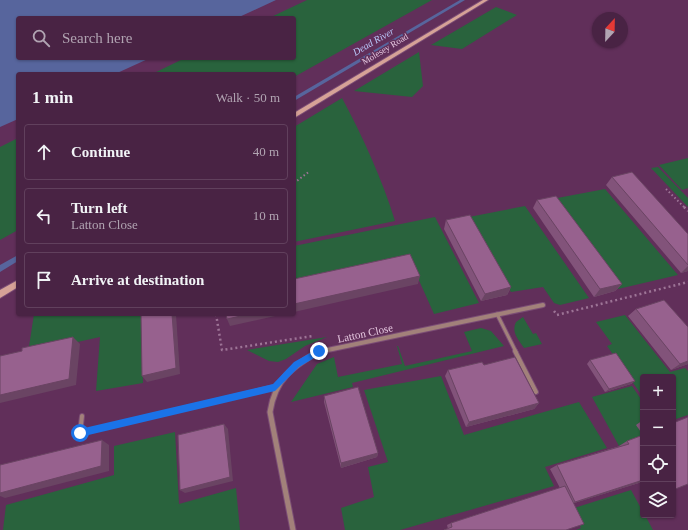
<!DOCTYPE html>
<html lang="en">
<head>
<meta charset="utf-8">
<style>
  body { margin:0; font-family:Georgia,serif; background:#532f4f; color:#f1f3f6 }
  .controls { position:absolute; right:12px; bottom:12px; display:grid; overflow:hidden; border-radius:4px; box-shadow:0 1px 3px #0004 }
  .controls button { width:36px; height:36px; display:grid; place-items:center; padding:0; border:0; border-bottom:1px solid #61405d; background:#492344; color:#f1f3f6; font:20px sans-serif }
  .compass { position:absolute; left:592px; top:12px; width:36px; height:36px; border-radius:50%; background:#492344; box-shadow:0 1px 3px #0004; rotate:22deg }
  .stop { position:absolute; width:12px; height:12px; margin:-9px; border:3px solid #1a73e8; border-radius:50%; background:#fff }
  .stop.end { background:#1a73e8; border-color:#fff; box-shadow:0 1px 4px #0008 }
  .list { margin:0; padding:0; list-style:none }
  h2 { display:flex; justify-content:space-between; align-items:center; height:52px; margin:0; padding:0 16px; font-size:17px }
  h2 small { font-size:13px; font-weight:400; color:#b1a4b2 }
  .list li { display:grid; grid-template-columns:26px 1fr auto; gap:12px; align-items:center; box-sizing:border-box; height:56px; margin:0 8px 8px; padding:0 8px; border:1px solid #61405d; border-radius:4px }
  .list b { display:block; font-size:15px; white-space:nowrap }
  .list p { margin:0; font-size:13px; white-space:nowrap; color:#b1a4b2 }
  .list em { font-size:13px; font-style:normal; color:#b1a4b2 }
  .icon { flex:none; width:22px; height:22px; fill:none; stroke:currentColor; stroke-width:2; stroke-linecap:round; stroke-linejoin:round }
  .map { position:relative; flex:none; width:688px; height:530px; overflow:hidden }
  .search { position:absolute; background:#492344; box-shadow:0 1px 3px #0004; left:16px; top:16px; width:280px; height:44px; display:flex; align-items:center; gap:10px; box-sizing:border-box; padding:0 14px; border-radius:4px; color:#b1a4b2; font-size:15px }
  .panel { position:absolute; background:#492344; box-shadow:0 1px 3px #0004; left:16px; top:72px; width:280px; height:244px; border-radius:4px }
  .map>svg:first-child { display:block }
</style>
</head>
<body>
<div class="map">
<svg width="688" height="530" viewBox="0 0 688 530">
  <rect width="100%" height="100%" fill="#612f5a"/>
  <g fill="#29633d">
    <path d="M307,0H432L294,77V74H152L185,58H294V18H269Z"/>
    <path d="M496,7L517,15L462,49L431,45Z"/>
    <path d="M419,52L423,86L412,97L354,91Z"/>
    <path d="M342,98C363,137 382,179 395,221L294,242V127Z"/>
    <path d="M18,138V230L0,240V147Z"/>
    <path d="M688,158V188L682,190L659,165Z"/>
    <path d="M658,167L688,198V207L651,168Z"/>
    <path d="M605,189L678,275L618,289L552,199Z"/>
    <path d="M525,206L589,298L560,305L554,303L543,287L511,292L469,217Z"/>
    <path d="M435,217L479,303L434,314L409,258L294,284V246Z"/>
    <path d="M34,314H141L143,383L96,391L100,337L28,353Z"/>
    <path d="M625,315L670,372L685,368L688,371V415L673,420V377H643V397L607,346L612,344L596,322Z"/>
    <path d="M523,317L533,334L536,333L542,344L524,348C518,339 511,332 516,322Z"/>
    <path d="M481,328L491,331L504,346L352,383L353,387L291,402L317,364L334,357L338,377L402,364L397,346H398L405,366L472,351L464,332Z"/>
    <path d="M327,337L305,346L286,359L278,362L269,361L247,350Z"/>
    <path d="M441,376L464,435L579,402L607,448L545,467L554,486L400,530H345L341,508L374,497L368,467L388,462L364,390Z"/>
    <path d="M632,386L643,402V437L619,446L592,397Z"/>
    <path d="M175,432L179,504L236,488L240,530H3L6,505L114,475V446Z"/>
    <path d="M631,490L643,512V515H645L653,530H576L581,528L571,509Z"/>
  </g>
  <path fill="#57659d" d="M0,0H276L237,18H18V58H150L115,74H18V119L0,127Z"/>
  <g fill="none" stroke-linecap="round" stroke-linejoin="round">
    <g fill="#57659d" fill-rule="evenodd">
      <path d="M460,0H465L294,101V97Z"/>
      <path d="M18,255V261L0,272V265Z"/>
    </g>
    <defs>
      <path id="lane-far1" d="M497,314L516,352"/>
      <g id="lane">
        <path d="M515,351L536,392"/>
        <path d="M82,416L80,433L275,387"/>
      </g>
      <path id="street-far1" d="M318,352L543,305"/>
      <path id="street" d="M293,530L270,412C275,379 292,367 319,351"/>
      <g id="secondary">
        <path d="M483,0H488L294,118V113Z"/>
        <path d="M18,280V287L0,298V290Z"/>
      </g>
    </defs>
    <use href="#lane-far1" stroke="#7b4d75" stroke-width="5"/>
    <use href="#lane" stroke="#7b4d75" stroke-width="6"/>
    <use href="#street-far1" stroke="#7b4d75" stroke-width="6"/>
    <use href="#street" stroke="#7b4d75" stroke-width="7"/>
    <use href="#secondary" stroke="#7b4d75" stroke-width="2"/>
    <g stroke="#9d7496" stroke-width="2" stroke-dasharray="1.5 2.5" stroke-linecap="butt">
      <path d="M294,183L310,171"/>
      <path d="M666,189L685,208"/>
    </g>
    <g stroke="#9d7496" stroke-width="2.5" stroke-dasharray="2 3" stroke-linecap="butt">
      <path d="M684,207L688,211"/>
      <path d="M554,311L557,315L688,282"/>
      <path d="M216,314L222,350L313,336"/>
    </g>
    <use href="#lane-far1" stroke="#a2817a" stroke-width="3"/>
    <use href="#lane" stroke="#a2817a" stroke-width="4"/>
    <use href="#street-far1" stroke="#a2817a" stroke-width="4"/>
    <use href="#street" stroke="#a2817a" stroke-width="5"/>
    <use href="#secondary" fill="#d6a297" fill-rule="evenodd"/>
  </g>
  <g fill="#82537a">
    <path d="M612,177L688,234V271L681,273L606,185Z"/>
    <path d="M537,200L622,284L615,291L594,297L533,208Z"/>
    <path d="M446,220L511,287L507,295L481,301L444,229Z"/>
    <path d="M636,309L688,364L671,370L628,316Z"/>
    <path d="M590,360L635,381L631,384L605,392L587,364Z"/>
    <path d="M448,370L539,403L534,409L466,427L445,376Z"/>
    <path d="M324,396L378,453L377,457L341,468L324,402Z"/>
    <path d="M643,420V435L636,425Z"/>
    <path d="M643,435V483L642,482L574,503L448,529L447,525L451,523L560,488L550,469L557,465L620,446H619L627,441Z"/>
  </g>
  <g fill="#6a4463">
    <path d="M688,266V271L681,273Z"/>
    <path d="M420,276L418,284L294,312V304Z"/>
    <path d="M622,284L615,291L594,297L600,289Z"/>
    <path d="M511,287L507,295L481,301L485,294Z"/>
    <path d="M172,314H176L180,374L147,382L142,376Z"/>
    <path d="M250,314H284L230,326L227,319Z"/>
    <path d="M73,337L80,344L76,385L0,403V395Z"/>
    <path d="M688,361V364L671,370L680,364Z"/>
    <path d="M635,381L631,384L605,392L609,389Z"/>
    <path d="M539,403L534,409L466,427L469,422Z"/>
    <path d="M224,424L228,429L233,481L185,493L180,490Z"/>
    <path d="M102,440L109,445V471L5,498L0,496V493Z"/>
    <path d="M378,453L377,457L341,468V463Z"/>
    <path d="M643,480L642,482L568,505L575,502Z"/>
  </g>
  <g fill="#97618e" stroke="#6a4463">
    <path d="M632,172L688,234V265L612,177Z"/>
    <path d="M556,196L622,284L600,289L537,200Z"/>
    <path d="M470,215L511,287L485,294L446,220Z"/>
    <path d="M410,254L420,276L294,304V279Z"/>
    <path d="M664,300L688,327V361L680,364L636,309Z"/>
    <path d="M141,314H172L176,368L142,376Z"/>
    <path d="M226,314H250L227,319Z"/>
    <path d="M73,337L69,379L0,395V356L22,351V348Z"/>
    <path d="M616,353L635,381L609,389L590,360Z"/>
    <path d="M515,357L539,403L469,422L448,370L482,362L484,365Z"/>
    <path d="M358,387L378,453L341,463L324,396Z"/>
    <path d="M688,417V484L673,490V423Z"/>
    <path d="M224,424L230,477L180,490L178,435Z"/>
    <path d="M643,435V480L575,502L557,465L629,444L627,441Z"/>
    <path d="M102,440L101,466L0,493V465Z"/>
    <path d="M565,486L584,524L566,530H444L452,527L451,523Z"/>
  </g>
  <path fill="#1a73e8" d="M319,348L321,349V354L299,367L275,391L80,437L78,436L76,433L78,430L80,429L273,384L294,362Z"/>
  <g text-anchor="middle" stroke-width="3" stroke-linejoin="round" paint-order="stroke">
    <g font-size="9" fill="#e5c7df" stroke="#612f5a">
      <text transform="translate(385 49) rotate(-31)" y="3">Molesey Road</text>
    </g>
    <g font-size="10" font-style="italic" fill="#b8c6f8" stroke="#612f5a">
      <text transform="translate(373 41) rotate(-30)" y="4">Dead River</text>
    </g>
    <g font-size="11" fill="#e5c7df" stroke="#612f5a">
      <text transform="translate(365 333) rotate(-12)" y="4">Latton Close</text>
    </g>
  </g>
</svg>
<div class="controls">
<button>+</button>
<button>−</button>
<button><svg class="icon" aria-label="locate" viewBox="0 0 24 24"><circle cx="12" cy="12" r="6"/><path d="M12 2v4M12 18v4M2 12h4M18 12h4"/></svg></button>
<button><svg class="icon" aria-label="layers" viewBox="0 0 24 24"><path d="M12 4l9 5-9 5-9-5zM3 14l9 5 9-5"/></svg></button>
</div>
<svg class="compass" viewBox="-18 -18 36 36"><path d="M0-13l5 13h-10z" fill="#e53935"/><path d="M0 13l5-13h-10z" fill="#b1a4b2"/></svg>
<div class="stop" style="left:80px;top:433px"></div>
<div class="stop end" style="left:319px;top:351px"></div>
<div class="search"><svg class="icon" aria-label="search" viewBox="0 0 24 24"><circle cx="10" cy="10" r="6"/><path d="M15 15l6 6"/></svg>Search here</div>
<section class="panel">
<h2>1 min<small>Walk · 50 m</small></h2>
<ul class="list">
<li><svg class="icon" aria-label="ahead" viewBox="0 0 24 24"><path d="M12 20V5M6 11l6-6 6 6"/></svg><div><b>Continue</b></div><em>40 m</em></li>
<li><svg class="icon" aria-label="left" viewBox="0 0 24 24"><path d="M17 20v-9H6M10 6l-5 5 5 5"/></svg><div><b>Turn left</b><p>Latton Close</p></div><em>10 m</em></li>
<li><svg class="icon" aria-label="arrive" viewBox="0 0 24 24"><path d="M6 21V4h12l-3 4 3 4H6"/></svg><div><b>Arrive at destination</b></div></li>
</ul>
</section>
</div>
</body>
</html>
